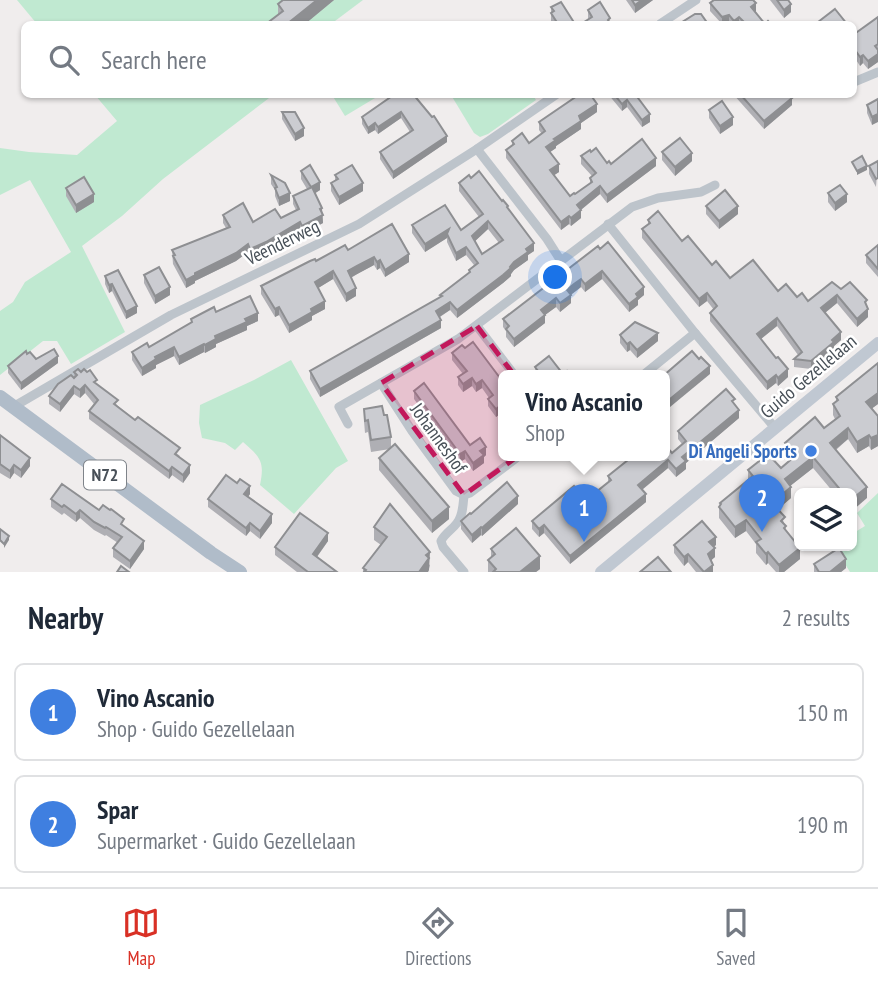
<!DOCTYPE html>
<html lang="en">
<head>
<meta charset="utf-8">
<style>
  body { margin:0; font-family:"PT Sans Narrow",sans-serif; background:#f6f6f7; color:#1f2937 }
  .controls { position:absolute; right:21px; bottom:21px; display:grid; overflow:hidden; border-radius:10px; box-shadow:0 2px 5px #0004 }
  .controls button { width:63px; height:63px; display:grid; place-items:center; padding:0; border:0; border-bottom:2px solid #e0e1e3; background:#fff; color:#1f2937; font:35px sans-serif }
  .you { position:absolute; left:556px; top:278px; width:24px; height:24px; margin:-18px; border:5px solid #fff; border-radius:50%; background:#1a73e8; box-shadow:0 0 0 10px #1a73e833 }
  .badge { display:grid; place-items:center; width:46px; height:46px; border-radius:50%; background:#d93025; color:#fff; font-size:23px; font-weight:700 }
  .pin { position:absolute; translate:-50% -58px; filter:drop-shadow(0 2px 4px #0008) }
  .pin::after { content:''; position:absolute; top:37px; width:24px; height:21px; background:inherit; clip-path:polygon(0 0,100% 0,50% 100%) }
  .popup { position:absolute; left:498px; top:370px; width:172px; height:91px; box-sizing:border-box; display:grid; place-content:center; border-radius:10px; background:#fff; filter:drop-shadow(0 2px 5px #0005); font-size:23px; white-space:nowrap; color:#747a83 }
  .popup b { font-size:26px; color:#1f2937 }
  .popup::after { content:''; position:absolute; left:50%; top:100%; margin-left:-14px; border:14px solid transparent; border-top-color:#fff }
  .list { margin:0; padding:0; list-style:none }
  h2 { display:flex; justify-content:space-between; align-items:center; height:91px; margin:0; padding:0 28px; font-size:30px }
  h2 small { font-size:23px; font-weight:400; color:#747a83 }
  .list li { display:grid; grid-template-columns:46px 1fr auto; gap:21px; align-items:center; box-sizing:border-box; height:98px; margin:0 14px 14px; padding:0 14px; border:2px solid #e0e1e3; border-radius:10px }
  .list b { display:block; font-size:26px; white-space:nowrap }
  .list p { margin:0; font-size:23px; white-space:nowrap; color:#747a83 }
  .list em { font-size:23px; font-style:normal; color:#747a83 }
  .icon { flex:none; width:38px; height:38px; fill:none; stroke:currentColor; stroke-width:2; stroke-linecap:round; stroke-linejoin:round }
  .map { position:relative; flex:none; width:878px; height:572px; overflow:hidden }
  .search { position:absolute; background:#fff; box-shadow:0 2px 5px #0004; left:21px; right:21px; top:21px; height:77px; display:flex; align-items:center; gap:18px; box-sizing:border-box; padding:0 24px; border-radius:10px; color:#747a83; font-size:26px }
  .sheet { height:315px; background:#fff }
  nav { display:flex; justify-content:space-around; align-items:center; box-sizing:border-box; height:98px; border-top:2px solid #e0e1e3; background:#fff; font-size:19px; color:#747a83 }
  nav a { display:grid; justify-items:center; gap:4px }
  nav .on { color:#d93025 }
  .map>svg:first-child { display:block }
</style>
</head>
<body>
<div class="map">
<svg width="878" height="572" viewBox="0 0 878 572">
  <rect width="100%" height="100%" fill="#f0eded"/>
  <g fill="#c0e9d1">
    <path d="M17,0H363L331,24H37Z"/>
    <path d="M95,95H273L163,179L122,216L82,246L125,332L71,364L57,341H43L0,375V311L13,302L25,282L71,252L30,180L0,195V148L29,152L77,155L117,121Z"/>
    <path d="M332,95H380L345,116Z"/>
    <path d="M451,95H533L536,100L488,134L480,137L474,133Z"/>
    <path d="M291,360L348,461L336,468L294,514L260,485C265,461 260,457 243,442L235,450L225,443L202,438L199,423L200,405L254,380Z"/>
    <path d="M878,493V572H850L834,546H852V534L865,526L857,513Z"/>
  </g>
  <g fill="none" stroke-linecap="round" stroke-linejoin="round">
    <g stroke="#bdc4cb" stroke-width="9">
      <path d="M660,24L696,0"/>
      <path d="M854,82L878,72"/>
      <path d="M477,149L547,239L561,261"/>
      <path d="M608,224L695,333"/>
      <path d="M477,326L515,376"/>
      <path d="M642,376L695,333L775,428"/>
      <path d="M381,383L412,431L456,491L464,495L470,493L519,456"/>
      <path d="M13,407L171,315L359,224L477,149L557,94"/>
      <path d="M348,424L339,407L458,339L632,207L658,198L701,192L715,185"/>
      <path d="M464,572L443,547L441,541C445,533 452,530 457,523C463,516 463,505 464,495"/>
    </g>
    <path stroke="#c0c8d2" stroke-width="12" d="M601,572L878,343"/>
    <path stroke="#b0bcc9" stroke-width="14" d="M0,397L211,553L240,572"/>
  </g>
  <g fill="#afafb4" fill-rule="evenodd">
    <path d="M283,0H334L305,24H266L278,15V4Z"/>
    <path d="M626,0H653L635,13Z"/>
    <path d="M770,0H788L791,12L784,18Z"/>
    <path d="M710,3L756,11H755L765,24H771H730L729,23L722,24L710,11Z"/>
    <path d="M551,7L575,24H553L551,21Z"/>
    <path d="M588,10L610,23L589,20L588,18Z"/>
    <path d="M878,17V62L868,69L863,63L860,66L853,55V35Z"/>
    <path d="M395,94L447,142L393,179L380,159V152L410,132L401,118L378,134L375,130L368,134L362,124V117Z"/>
    <path d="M608,94H640L638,98L650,122L642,127L627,107L622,111Z"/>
    <path d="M733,94H789L792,105L764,129Z"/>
    <path d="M878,99L872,125L867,113V105Z"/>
    <path d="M709,110L733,125L720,134L709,118Z"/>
    <path d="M282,112L304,136L295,141L282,119Z"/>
    <path d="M597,112L581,123V129L556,146V148L550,152L559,172L554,175L570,196L575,194L590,184V178L592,176L581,164V156L591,152L607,163L611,164L656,166L607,203L600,194L581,210V218L571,226L569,224L561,230L506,158V150L512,146V141L529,143L542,134L539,130V122Z"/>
    <path d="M662,152L692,161L675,176L662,160Z"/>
    <path d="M878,161L876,187L869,174V166Z"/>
    <path d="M301,171L320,190L315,193L322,213L323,223L302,234L300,230L266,250L250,257L248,252L236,261L195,281V283L186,288L173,264L172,250L226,228L223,223V215L253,222L281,218L296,210L293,204V196L307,189L301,179Z"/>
    <path d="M271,175L290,201L279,206L275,196V190L271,184Z"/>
    <path d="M335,175L363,191L339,205L331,191V183L335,180Z"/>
    <path d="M459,183L508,209L534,251L528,255V260L514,270L511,274V276L503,283L457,318L450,310L440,317L441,328L320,397L310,379V371L440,297V295L469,273V270L474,265L466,255L456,261L447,242V238L425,252L412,233V225L461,230L479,217L459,191ZM488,229L499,243L482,254L475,241Z"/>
    <path d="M66,188L94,202L76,213L66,196Z"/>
    <path d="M828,193L847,202L835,211L828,202Z"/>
    <path d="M706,206L738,214L719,229L706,214Z"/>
    <path d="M648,220L682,241L730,278L778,291L808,301L841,289L867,307L868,317L857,327L837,303L825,313L841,340L834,346V350L811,369L794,367V359L798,355L777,326L761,339L788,377L778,386L776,383L767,390L710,321V313L714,310L707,301L699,307L642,238V229L648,224Z"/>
    <path d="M878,245V277L866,263V255Z"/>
    <path d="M598,246L644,295L638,300V305L629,312L602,279L585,292L581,287L570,295L571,303L560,312L556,307L545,315V323L514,347L506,337V331L503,327V319Z"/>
    <path d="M348,250L409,262L385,277L380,268L377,270L374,265L357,274L351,278L356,296L346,302L333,279L318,288L325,309L312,316V320L289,333L279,315L275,317L261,294V286L316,261Z"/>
    <path d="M144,275L170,295L155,304L144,283Z"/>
    <path d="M105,276L137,313L126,319L112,291L109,293L105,284Z"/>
    <path d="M216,312L258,321L247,326V330L216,344V347L205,353L204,352L179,365L174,356L156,365V368L142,376L132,360V352L149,347L191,323V319Z"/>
    <path d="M620,335L658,341L637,358L630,350L627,352L620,343Z"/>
    <path d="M452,353L503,382V419L500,414L496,417L488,406V399L489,398L482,388L476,392L472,386L463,392L458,385V377L463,374L452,360Z"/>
    <path d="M36,359L58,363L21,390L8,373V366Z"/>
    <path d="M878,363V404L872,408L878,416V446L871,450L869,446L857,453L848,439L836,450L867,498L852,493H834L813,468L790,486L791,498L778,509L785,525L786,530L800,559L784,572H776L768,563L766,565L756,553V544L746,531L735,538L719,518V507L720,503L748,481V470L781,468L790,460L785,454V443L824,428L835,419L833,415V404L836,402V397Z"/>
    <path d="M535,367L571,376H536Z"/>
    <path d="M74,372L97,384L118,406L180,456L179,457L190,473L183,483L172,475L169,479L89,419V411L94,404L85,393L80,398L74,394L60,412L49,404V396L74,378Z"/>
    <path d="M414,391L470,445L486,455L484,457V463L473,471L465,459L460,462L414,399Z"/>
    <path d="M735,404L739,418L686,463V469L676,477L668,468L642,490L646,502L570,564L544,533L539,537L532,529V521L580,493L591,496L608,482V476L672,453L682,444L678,439V431Z"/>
    <path d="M364,409L384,415L391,437V448L449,519L432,533L379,470V458L390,449L371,452L368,432L365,433L364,421Z"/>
    <path d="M0,435L30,466L21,478L14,473L10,479L0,473Z"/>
    <path d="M250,494L248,497L272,523L260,539L250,531L246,536L208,507V499Z"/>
    <path d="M51,499L124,527L144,549L130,569L113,557V548L118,543L106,535L105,536L94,530L80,518L76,522L64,513L62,515L51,507Z"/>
    <path d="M518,504L482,536L481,535L472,543L461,529V521L471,514Z"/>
    <path d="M374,527L430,565L428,572H363V568L381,545L374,540Z"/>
    <path d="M328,541L317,557L337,572H297L275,555V547Z"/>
    <path d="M674,545H716L713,547L715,557L711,560L713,572H696L688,562L684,566L674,553Z"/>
    <path d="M491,549L540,569L536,572H488V560L491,558Z"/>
    <path d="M814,564L846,568L841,572H814Z"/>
  </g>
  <g fill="#8e8f92">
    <path d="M317,0H334L305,24H287Z"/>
    <path d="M642,0H653L635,13V5Z"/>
    <path d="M756,3V11L751,15V7Z"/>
    <path d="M791,4V12L784,18V10Z"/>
    <path d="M729,15V23L722,24V17Z"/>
    <path d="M739,17V24H734V21Z"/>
    <path d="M878,54V62L868,69V61Z"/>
    <path d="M863,55V63L860,66V57Z"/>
    <path d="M792,98V105L764,129V121Z"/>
    <path d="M627,100V107L622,111V104Z"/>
    <path d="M597,104V112L581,123V129L556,146V148L546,155V147L579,116Z"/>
    <path d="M401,112V118L378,134V127Z"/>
    <path d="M650,114V122L642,127V120Z"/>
    <path d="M878,114V122L872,125V117Z"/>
    <path d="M733,117V125L720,134V126Z"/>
    <path d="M375,123V130L368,134V128Z"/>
    <path d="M304,128V136L295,141V134Z"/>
    <path d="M447,136V142L393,179V172Z"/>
    <path d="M692,153V161L675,176V167Z"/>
    <path d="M656,158V166L607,203V195Z"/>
    <path d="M559,164V172L550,178V170Z"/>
    <path d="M867,166V170L857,175V171Z"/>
    <path d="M320,182V190L311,196V187Z"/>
    <path d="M363,183V191L339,205V197Z"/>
    <path d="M600,186V194L577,213V205Z"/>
    <path d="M290,193V201L279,206V198Z"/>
    <path d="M94,194V202L76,213V205Z"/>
    <path d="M847,194V202L835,211V203Z"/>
    <path d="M738,206V214L719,229V221Z"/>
    <path d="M322,208L323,223L302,234V226Z"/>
    <path d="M581,210V218L571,226V218Z"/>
    <path d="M569,216V224L561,230V222Z"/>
    <path d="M488,221V229L472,244V236Z"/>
    <path d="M300,222V230L266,250L250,257V249Z"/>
    <path d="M449,229L447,238L425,252V244Z"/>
    <path d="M534,243V251L528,255V260L514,270L511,274V276L503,283L457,318V310Z"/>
    <path d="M248,244V252L236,261L195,281V283L186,288V280L195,273Z"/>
    <path d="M466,247V255L456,261V253Z"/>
    <path d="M409,254V262L385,277V270Z"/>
    <path d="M374,257V265L348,279V271Z"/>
    <path d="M380,260V268L377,270V262Z"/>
    <path d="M333,271V279L315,290V282Z"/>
    <path d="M602,271V279L585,292V284Z"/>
    <path d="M581,279V287L567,298V290Z"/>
    <path d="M112,284V291L109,293V285Z"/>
    <path d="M170,287V295L155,304V296Z"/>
    <path d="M644,287V295L638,300V305L629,312V304L636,294Z"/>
    <path d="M356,288V296L346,302V294Z"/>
    <path d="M707,293V301L699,307V299Z"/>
    <path d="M571,295V303L560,312V303Z"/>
    <path d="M837,295V303L821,316V308Z"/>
    <path d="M556,298V307L545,315V323L514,347V339L541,310Z"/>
    <path d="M325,301V309L312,316V320L289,333V325L311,309Z"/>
    <path d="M450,302V310L436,319V311Z"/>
    <path d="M137,306V313L126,319V312Z"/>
    <path d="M279,307V315L275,317V309Z"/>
    <path d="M868,309V317L857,327V319Z"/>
    <path d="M258,313V321L247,326V330L216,344V347L205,353V345L215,336Z"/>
    <path d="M777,318V326L757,342V334Z"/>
    <path d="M441,320V328L320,397V389Z"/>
    <path d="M841,332V340L834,346V350L811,369V361Z"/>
    <path d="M658,333V341L637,358V350Z"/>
    <path d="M630,342V350L627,352V344Z"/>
    <path d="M204,344V352L179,365V357Z"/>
    <path d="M174,347V356L156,365V368L142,376V368L155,357Z"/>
    <path d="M58,356V363L21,390V383Z"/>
    <path d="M710,366V374L664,412V404Z"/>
    <path d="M788,369V377L778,386V378Z"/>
    <path d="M776,375V383L767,390V382Z"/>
    <path d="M472,378V386L463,392V384Z"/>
    <path d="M482,380V388L476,392V384Z"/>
    <path d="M85,385V393L80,398V390Z"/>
    <path d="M74,386V394L60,412V404Z"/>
    <path d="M878,393V404L866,413V402Z"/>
    <path d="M500,406V414L496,417V409Z"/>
    <path d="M739,410V418L686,463V469L676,477V469L682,457Z"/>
    <path d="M848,428V439L830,454V443Z"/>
    <path d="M869,435V446L857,453V442Z"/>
    <path d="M878,435V446L871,450V438Z"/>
    <path d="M486,447V455L484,457V463L473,471V463L480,451Z"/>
    <path d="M465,451V459L460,462V454Z"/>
    <path d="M813,457V468L785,490V479Z"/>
    <path d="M30,458V466L21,478V470Z"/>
    <path d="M668,460V468L638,493V485Z"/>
    <path d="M14,465V473L10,479V471Z"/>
    <path d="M190,465V473L183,483V475Z"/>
    <path d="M172,467V475L169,479V471Z"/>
    <path d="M250,486V494L244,502V494Z"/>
    <path d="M791,487V498L772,514V503Z"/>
    <path d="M867,487V498L852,511V499Z"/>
    <path d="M646,494V502L570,564V556Z"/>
    <path d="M518,496V504L482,536V528Z"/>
    <path d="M449,507V519L432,533V521Z"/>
    <path d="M80,510V518L76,522V514Z"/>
    <path d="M272,514V523L260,539V531Z"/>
    <path d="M746,520V531L735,538V527Z"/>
    <path d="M250,523V531L246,536V528Z"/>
    <path d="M544,525V533L539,537V529Z"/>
    <path d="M481,527V535L472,543V535Z"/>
    <path d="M328,533V541L313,562V554Z"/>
    <path d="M9,536V540L4,548V544Z"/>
    <path d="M716,537V545L709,550V542Z"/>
    <path d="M144,541V549L130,569V561Z"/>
    <path d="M715,548V557L708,563V554Z"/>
    <path d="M800,548V559L784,572H779V565Z"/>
    <path d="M430,552L429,570L428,572H419L426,555Z"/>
    <path d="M768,552V563L766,565V554Z"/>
    <path d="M688,554V562L684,566V557Z"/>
    <path d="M540,556V569L536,572H520Z"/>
    <path d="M846,559V568L841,572H830Z"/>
    <path d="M713,565V572H704Z"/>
  </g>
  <g fill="#cbccd1" stroke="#8e8f92" stroke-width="2" fill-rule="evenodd">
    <path d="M283,0H317L287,24H266L283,11L278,4Z"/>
    <path d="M632,0H642L635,5Z"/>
    <path d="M714,0H753L756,3L751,7L765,24L768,21L771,24H746L739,17L734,21L729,15L722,17L710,3Z"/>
    <path d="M777,0H788L791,4L784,10Z"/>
    <path d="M561,2L575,24H558L551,13L554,11L551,7Z"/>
    <path d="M600,2L610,18L608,20L611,24H581L592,17L588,10Z"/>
    <path d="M835,9L847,24H835L834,23L832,24H820L818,22Z"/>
    <path d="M695,14H701L708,24H679Z"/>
    <path d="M878,17V44L875,46L878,50V54L868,61L863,55L860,57L853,47V35Z"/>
    <path d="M395,94H413L432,117L434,116L447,136L393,172L380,152L413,130L401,112L378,127L375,123L368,128L362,117Z"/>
    <path d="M580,94H590L597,104L579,116L581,121L554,139L556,140L546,147L559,164L550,170L570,196L574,193L575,194L592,182L590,178L596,173L581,156L590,150L591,152L596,148L607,163L609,161L611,164L642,139L656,158L607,195L600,186L577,205L581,210L571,218L569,216L561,222L506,150L514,144L512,141L522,133L529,143L545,131L539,122Z"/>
    <path d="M614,94H635L650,114L642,120L627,100L622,104Z"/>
    <path d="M740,94H789L792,98L764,121Z"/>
    <path d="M878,99V114L872,117L867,105Z"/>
    <path d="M722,101L733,117L720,126L709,110Z"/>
    <path d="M282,112H295L304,128L295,134Z"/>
    <path d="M680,138L692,153L675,167L662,152Z"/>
    <path d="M862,156L867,166L857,171L852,162Z"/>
    <path d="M878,161V178L876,179L869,166Z"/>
    <path d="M310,165L320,182L311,187L301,171Z"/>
    <path d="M352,165L363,183L339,197L331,183L338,179L335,175Z"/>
    <path d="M479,171L502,201L503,200L508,206L507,207L534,243L526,249L528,252L514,262L510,267L511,268L503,275L457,310L450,302L436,311L441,320L320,389L310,371L442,296L440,295L470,272L469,270L478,263L466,247L456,253L447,234L449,229L425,244L412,225L445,205L461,230L483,214L459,183L469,175L471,178ZM488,221L503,240L482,254L472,236Z"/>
    <path d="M271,175L285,183L290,193L279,198L275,188L277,187Z"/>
    <path d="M84,177L94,194L76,205L66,188Z"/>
    <path d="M840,185L847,194L835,203L828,193Z"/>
    <path d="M312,187L322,208L320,209L323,215L302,226L300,222L266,242L250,249L248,244L236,253L195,273V275L186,280L173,256L175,255L172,250L230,227L223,215L243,203L253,222L275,209L281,218L299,209L293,196Z"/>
    <path d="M725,190L738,206L719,221L706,206Z"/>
    <path d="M658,211L682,241L688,236L712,265L716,261L730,278L753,260L778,291L786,284L797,297L802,293L808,301L832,282L841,289L850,282L867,300L865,302L868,309L857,319L837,295L821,308L841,332L832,340L834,342L811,361L794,359L802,352L777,318L757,334L776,358L778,357L788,369L778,378L776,375L767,382L710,313L717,306L707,293L699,299L642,229L650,223L648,220Z"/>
    <path d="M392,224L409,254L385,270L380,260L377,262L374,257L357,266L348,271L356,288L346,294L333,271L315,282L325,301L311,309L312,312L289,325L279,307L275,309L261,286L310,261L315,259L316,261L345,245L348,250Z"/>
    <path d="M608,242L644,287L636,294L638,297L629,304L602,271L585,284L581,279L574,284L567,290L571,295L560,303L556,298L541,310L545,315L514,339L506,329L509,326L503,319L598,246L600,249Z"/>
    <path d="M878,245V269L866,255Z"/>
    <path d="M159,267L170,287L155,296L144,275Z"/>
    <path d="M118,270L137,306L126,312L112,284L109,285L105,276Z"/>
    <path d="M250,296L258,313L245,319L247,322L215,336L216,339L205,345L204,344L179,357L174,347L155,357L156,359L142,368L132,352L147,343L149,347L192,322L191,319L214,307L216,312Z"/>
    <path d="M635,322L658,333L637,350L630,342L627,344L620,335Z"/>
    <path d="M473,342L503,382V411L500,406L496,409L488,399L493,395L482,380L476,384L472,378L463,384L458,377L467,371L452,353L462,345L465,348Z"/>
    <path d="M54,349L58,356L21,383L8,366L26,351L27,354L30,352L36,359Z"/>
    <path d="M692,351L699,359L701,357L710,366L664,404V376H663Z"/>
    <path d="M549,356L563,374L567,371L571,376H542L535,367Z"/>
    <path d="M878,363V393L866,402L878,416V435L871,438L869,435L857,442L848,428L830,443L867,487L852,499V493H843L813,457L785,479L791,487L772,503L785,517L781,521L786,526L784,528L800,548L779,565L768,552L766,554L756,542L761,539L746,520L735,527L719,507L721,504L720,503L753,476L748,470L768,454L781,468L795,456L785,443L815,417L824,428L840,416L833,404L838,400L836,397Z"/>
    <path d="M78,369L81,372L84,369L87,372L90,370L97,380L94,382L118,400L114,404L135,420L138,417L180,448L175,454L190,465L183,475L172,467L169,471L89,411L98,400L85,385L80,390L74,386L60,404L49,396L58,384L71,375L74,378L77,375L74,372Z"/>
    <path d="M424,383L470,445L480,438L486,447L480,451L484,455L473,463L465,451L460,454L414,391Z"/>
    <path d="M726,389L735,399L732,401L739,410L682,457L686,461L676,469L668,460L638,485L646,494L570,556L544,525L539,529L532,521L574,486L580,493L585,488L591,496L611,480L608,476L633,456H664V444L672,453L686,441L678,431Z"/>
    <path d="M382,406L384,415H387L391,437L371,440L368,420L365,421L364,409Z"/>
    <path d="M0,435L30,458L21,470L14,465L10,471L0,464Z"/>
    <path d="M395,444L449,507L432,521L379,458Z"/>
    <path d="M226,475L237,483L240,479L250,486L244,494L272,514L260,531L250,523L246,528L208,499Z"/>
    <path d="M507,482L518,496L482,528L481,527L472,535L461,521L470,513L471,514Z"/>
    <path d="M62,484L99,510L103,505L110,510L111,509L124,519L121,524L144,541L130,561L113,548L122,537L106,527L105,528L94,522L80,510L76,514L64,505L62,507L51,499Z"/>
    <path d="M390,504L430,552L426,555L429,558L419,572H364L366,570L363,568L387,537L374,527Z"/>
    <path d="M300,513L328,533L313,554L337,572H308L275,547Z"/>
    <path d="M702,521L716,537L709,542L715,548L708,554L713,565L704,572L688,554L684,557L674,545Z"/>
    <path d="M516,528L540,556L520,572H493L496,569L488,560L495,554L491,549Z"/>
    <path d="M0,529L9,536L4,544L0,540Z"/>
    <path d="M839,548L846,559L830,572H819L814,564Z"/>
    <path d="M658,557L671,572H640Z"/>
    <path d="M121,566L129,572H117Z"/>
  </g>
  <path fill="#c2185b" fill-opacity="0.2" stroke="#c2185b" stroke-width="5" stroke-dasharray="14 9" stroke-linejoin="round" d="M477,326L539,408L543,427L529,448L464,495L381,383Z"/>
  <circle fill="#3f7fe0" stroke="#fff" stroke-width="2.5" cx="811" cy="451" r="7"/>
  <g text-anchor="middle" stroke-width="5" stroke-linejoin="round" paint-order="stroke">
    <rect fill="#fff" stroke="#7f848a" stroke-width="2" x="84" y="460.5" width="42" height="29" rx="5"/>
    <g font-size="18" font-weight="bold" fill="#485058">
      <text x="105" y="481">N72</text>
    </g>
    <g font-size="19" fill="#485058" stroke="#fff">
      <text transform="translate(282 242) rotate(-26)" y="7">Veenderweg</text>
      <text transform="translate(808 376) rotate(-40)" y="7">Guido Gezellelaan</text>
      <text transform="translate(439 438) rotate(54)" y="7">Johanneshof</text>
    </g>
    <g font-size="19" font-weight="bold" fill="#366cbe" stroke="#fff" text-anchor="end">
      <text x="797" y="458">Di Angeli Sports</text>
    </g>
  </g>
</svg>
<div class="controls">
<button><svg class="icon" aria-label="layers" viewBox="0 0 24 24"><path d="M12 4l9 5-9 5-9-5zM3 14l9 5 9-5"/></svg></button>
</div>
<div class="you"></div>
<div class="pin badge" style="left:584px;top:542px;background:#3f7fe0">1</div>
<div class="popup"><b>Vino Ascanio</b>Shop</div>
<div class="pin badge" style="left:762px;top:532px;background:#3f7fe0">2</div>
<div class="search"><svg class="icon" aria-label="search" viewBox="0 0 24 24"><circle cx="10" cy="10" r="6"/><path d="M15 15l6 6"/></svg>Search here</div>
</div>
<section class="sheet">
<h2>Nearby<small>2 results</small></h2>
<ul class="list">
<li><span class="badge" style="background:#3f7fe0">1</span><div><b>Vino Ascanio</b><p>Shop · Guido Gezellelaan</p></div><em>150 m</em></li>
<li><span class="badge" style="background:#3f7fe0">2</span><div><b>Spar</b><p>Supermarket · Guido Gezellelaan</p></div><em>190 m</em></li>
</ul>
</section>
<nav>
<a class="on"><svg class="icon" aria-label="map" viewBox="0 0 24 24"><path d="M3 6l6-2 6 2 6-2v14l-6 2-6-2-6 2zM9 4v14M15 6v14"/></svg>Map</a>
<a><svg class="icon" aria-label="directions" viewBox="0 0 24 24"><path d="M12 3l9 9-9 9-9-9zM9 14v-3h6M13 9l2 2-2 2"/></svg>Directions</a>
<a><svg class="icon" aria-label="saved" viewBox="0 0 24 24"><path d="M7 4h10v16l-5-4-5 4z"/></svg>Saved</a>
</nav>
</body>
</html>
